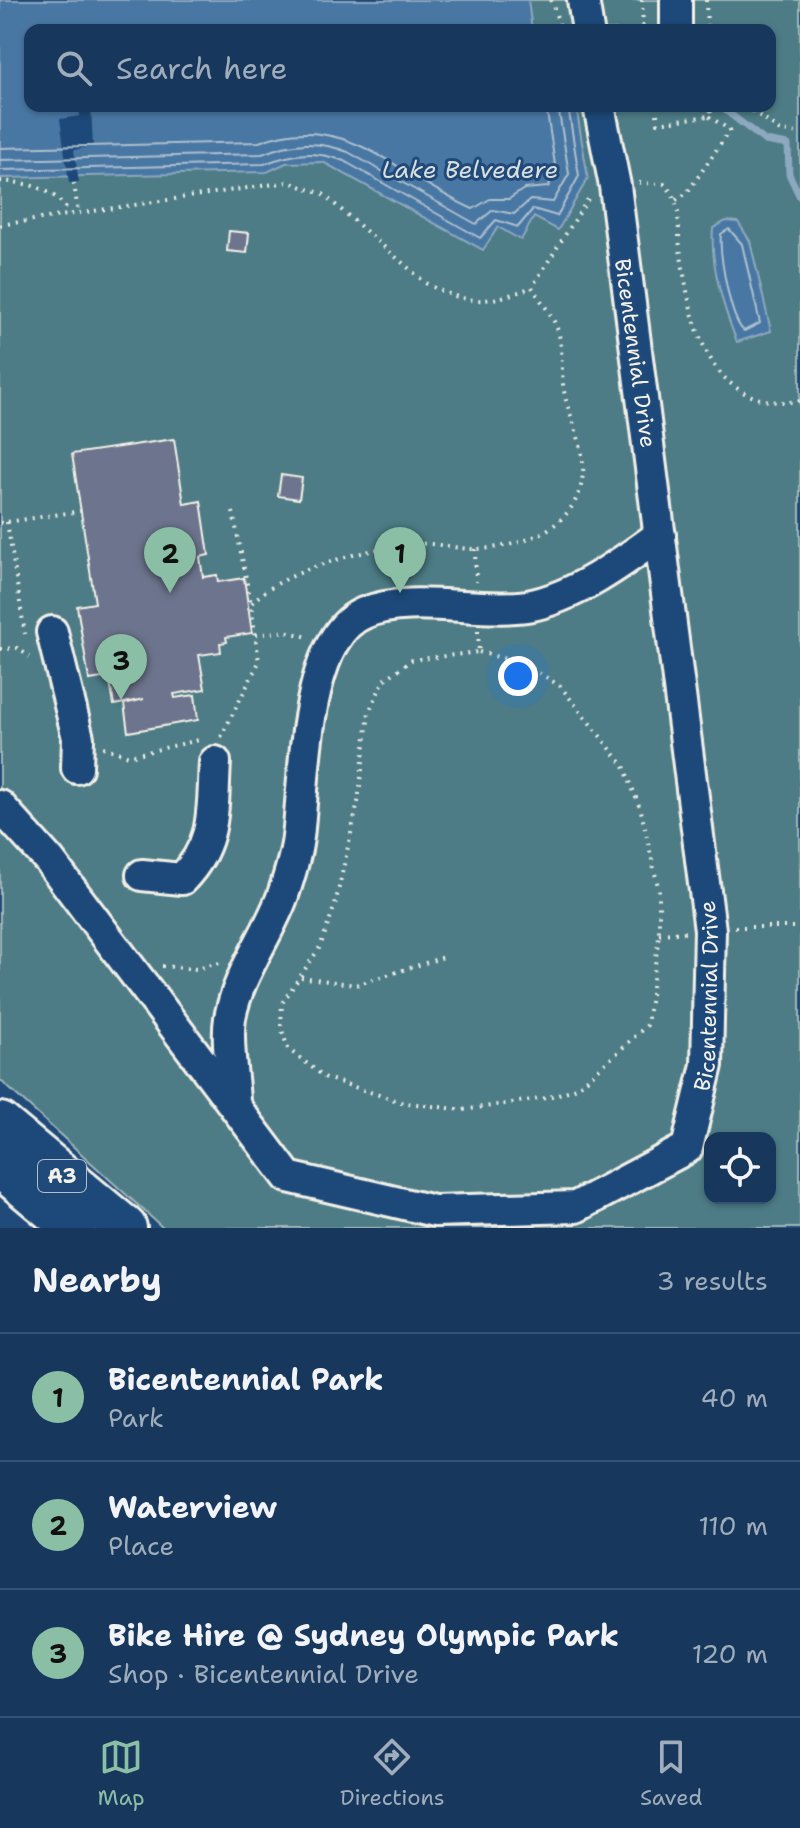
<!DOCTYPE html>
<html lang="en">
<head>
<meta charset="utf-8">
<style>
  body { margin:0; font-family:"Shantell Sans",sans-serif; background:#203f62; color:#f1f3f6 }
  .controls { position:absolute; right:24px; bottom:24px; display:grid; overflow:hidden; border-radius:16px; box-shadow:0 2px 6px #0004 }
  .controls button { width:72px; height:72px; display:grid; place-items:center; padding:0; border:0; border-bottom:2px solid #365272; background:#17385c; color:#f1f3f6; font:40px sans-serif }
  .you { position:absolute; left:518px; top:676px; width:28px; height:28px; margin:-20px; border:6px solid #fff; border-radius:50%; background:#1a73e8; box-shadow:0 0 0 12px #1a73e833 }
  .badge { display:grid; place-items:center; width:52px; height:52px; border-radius:50%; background:#8abfa5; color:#111; font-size:26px; font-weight:700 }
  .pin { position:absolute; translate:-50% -66px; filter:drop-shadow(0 2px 4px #0008) }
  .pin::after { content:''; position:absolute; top:42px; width:28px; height:24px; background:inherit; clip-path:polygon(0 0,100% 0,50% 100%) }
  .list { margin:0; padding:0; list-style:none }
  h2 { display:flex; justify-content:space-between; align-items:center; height:104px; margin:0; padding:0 32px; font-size:34px }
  h2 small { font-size:26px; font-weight:400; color:#9eacbb }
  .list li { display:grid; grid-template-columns:52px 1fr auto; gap:24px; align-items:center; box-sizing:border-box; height:128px; padding:0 32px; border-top:2px solid #365272 }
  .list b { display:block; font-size:30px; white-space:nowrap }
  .list p { margin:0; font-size:26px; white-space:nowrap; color:#9eacbb }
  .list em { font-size:26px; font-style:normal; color:#9eacbb }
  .icon { flex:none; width:44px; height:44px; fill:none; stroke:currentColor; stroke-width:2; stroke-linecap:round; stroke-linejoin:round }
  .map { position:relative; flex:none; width:800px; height:1228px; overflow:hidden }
  .search { position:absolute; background:#17385c; box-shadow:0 2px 6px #0004; left:24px; right:24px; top:24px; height:88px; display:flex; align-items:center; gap:20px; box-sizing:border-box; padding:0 28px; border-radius:16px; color:#9eacbb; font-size:30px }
  .sheet { height:488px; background:#17385c }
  nav { display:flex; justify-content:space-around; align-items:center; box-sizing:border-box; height:112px; border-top:2px solid #365272; background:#17385c; font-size:22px; color:#9eacbb }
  nav a { display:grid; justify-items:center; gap:4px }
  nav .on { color:#8abfa5 }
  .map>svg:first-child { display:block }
</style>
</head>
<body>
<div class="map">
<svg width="800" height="1228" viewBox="0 0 800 1228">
  <rect width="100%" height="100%" fill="#1f4a7a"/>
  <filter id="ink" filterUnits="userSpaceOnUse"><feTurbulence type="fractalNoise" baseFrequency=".0125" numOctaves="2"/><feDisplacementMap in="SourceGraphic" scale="16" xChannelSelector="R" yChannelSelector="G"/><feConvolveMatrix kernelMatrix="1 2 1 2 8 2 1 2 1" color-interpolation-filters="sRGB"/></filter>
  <g filter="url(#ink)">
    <path fill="#4e7c86" stroke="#a1b6b7" stroke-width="2" fill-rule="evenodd" d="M0,0H800V1228H163L0,1080ZM30,30H770V106H30ZM710,1138H770V1198H710Z"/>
    <g fill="#4877a4" stroke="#8da8bf" stroke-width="2">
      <path d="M0,0H528L532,30H30V106H576L588,178L558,230L534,217L521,240L498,227L483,250L323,162L286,163L267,172L0,178Z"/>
      <path d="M726,221L738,222L750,241L771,331L737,342C723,307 710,266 713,228Z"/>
    </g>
    <path fill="#1f4a7a" d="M79,106H91L93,146L74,150L79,182L69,183L60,119L80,116Z"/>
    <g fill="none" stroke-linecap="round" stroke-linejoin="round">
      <g stroke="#afc0cd" stroke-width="2">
        <path d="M0,148L259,142C345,108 399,177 473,209L490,199H509L524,189L548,187L556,171L546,106"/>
        <path d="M0,160L262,154C292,142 317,140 348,152L476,224L493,210L514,214L530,200L553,202L569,174L558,106"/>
        <path d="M0,170L264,164C293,153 314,150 344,161L480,238L496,220L518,227L533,209L557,216L579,176L568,106"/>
        <path d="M729,229L742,244L760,323L744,331C730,320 719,253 721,234Z"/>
      </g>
      <path stroke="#8da8bf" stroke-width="7" d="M720,106L765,141L788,145L789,174L800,197"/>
    </g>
    <g fill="#6d758e" stroke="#f4f1e8" stroke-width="2">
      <path d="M229,231L249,233L247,253L227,251Z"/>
      <path d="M174,439L184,504L201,501L209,555L200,557L203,577L217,575L218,582L244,578L252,633L226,637L227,642L220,643L221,652L199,655L205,689L174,694L175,698L195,695L198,720L128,732L124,704L144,699L114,705L109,677L89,680L77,606L95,603L72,454Z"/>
      <path d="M281,475L302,478L299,499L278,496Z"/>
    </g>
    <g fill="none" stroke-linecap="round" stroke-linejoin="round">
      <defs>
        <g id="minor">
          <path d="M583,0L588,30"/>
          <path d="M676,30V0"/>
          <path d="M52,632L78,738L77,768"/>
          <path id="s1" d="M0,806L49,860L288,1177L434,1211L576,1207L687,1148L707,1065L710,930L615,186L599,106"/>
          <path d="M142,875L182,879C217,843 212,810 215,762"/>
          <path d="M234,1102C233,1076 226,1043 230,1018C238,974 268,936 283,895C289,877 296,856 298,837C305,780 303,638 364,613C408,594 480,613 527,606C574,598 623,562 660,535"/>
        </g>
        <g id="highway">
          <path d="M0,1124L125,1228"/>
          <path d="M0,1166L74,1228"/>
        </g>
      </defs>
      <use href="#minor" stroke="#f4f1e8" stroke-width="36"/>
      <use href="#highway" stroke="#f4f1e8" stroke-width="48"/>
      <g stroke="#f4f1e8" stroke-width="4" stroke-dasharray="2 6" stroke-linecap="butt">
        <path d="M551,0L559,24"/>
        <path d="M642,0L643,30"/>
        <path d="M706,0L707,30"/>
        <path d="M656,106L658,123L708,116L714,106"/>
        <path d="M746,106L780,131L800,133"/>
        <path d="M0,181C30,183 53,188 70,213"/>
        <path d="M74,183L78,213"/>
        <path d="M639,183L664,184C683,201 677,225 680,248C690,320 707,413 800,401"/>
        <path d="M676,200L687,193L730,130L708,116"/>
        <path d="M0,225L288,182L323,194L427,284C470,306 488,304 532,287"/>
        <path d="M233,512L251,604"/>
        <path d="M7,522L25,634"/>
        <path d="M0,523L81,511"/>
        <path d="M475,549L476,582"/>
        <path d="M478,631L479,652"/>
        <path d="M256,635L285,631L308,637"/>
        <path d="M0,649L17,648L30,657"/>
        <path d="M479,652L525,664L560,686L624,766L641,811L659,891V934L647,1025L616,1054L577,1088L546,1098L463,1110L401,1102L326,1078L288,1049L281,1027L282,1003L320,947L335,905L358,802L369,712L384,680L412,660Z"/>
        <path d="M221,737L259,662L251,604C279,571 371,547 415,544C435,542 455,549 475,549C524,548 580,526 583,472C585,452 574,426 568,407C559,380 564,358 559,335C555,317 541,302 532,287L590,196"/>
        <path d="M103,747L129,756L199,740"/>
        <path d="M735,927H800"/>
        <path d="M659,934L686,932"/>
        <path d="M162,966L196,969L220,963"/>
        <path d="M301,977L356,985L444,957"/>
      </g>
      <use href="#minor" stroke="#1f4a7a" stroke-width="30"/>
      <use href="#highway" stroke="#1f4a7a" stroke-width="42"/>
    </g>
  </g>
  <g text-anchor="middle" stroke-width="6" stroke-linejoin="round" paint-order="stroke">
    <rect fill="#1f4a7a" stroke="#b4bfc7" stroke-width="2" x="38" y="1160" width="48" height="32" rx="6"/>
    <g font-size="20" font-weight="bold" fill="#f4f1e8">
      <text x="62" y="1183">A3</text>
    </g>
    <g font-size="22" fill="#f4f1e8" stroke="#1f4a7a">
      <text transform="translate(636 353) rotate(82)" y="8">Bicentennial Drive</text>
      <text dy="8" stroke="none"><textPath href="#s1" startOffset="1042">Bicentennial Drive</textPath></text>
    </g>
    <g font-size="24" font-style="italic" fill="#dadfde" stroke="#1f4a7a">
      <text x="470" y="178">Lake Belvedere</text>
    </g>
  </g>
</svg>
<div class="controls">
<button><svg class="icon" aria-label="locate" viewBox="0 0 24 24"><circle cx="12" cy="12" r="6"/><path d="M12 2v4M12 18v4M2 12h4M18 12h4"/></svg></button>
</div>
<div class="you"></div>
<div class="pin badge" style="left:400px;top:593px">1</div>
<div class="pin badge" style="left:170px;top:593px">2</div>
<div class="pin badge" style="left:121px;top:700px">3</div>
<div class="search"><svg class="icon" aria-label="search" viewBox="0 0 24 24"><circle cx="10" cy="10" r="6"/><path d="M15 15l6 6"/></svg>Search here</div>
</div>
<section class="sheet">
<h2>Nearby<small>3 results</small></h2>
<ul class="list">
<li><span class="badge">1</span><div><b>Bicentennial Park</b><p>Park</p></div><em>40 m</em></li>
<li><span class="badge">2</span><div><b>Waterview</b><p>Place</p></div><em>110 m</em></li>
<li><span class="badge">3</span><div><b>Bike Hire @ Sydney Olympic Park</b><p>Shop · Bicentennial Drive</p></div><em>120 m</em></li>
</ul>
</section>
<nav>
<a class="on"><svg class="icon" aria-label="map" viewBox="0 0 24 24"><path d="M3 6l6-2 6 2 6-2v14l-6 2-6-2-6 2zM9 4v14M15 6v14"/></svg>Map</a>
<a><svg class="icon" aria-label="directions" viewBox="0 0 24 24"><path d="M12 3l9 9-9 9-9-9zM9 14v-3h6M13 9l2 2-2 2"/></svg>Directions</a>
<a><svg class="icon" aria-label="saved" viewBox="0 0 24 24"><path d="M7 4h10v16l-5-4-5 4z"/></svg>Saved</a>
</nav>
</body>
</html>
